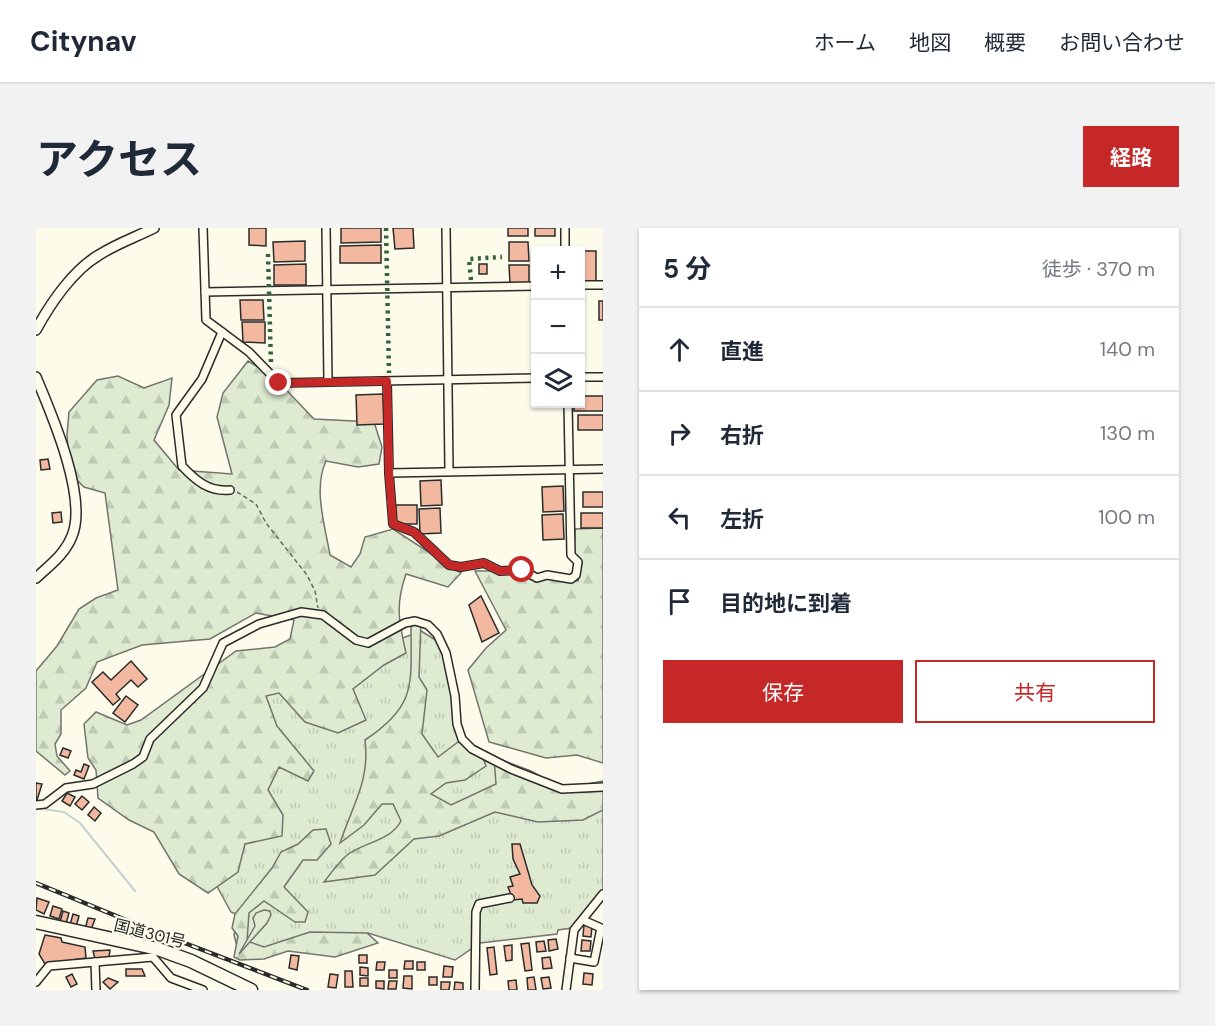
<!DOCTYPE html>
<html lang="ja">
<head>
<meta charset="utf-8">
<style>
  body { margin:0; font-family:"DM Sans","Noto Sans JP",sans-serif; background:#f2f2f3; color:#1f2937 }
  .controls { position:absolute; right:18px; top:18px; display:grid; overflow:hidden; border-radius:0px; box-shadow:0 2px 4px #0004 }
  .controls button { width:54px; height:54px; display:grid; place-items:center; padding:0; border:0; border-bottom:2px solid #e0e1e3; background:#fff; color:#1f2937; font:30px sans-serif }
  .stop { position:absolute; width:18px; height:18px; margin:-14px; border:4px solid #c62828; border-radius:50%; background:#fff }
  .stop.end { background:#c62828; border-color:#fff; box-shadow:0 2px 6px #0008 }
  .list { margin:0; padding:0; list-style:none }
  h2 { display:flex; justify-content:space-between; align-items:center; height:78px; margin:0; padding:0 24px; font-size:26px }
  h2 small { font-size:20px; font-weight:400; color:#747a83 }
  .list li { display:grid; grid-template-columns:39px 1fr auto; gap:18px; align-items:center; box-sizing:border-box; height:84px; padding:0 24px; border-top:2px solid #e0e1e3 }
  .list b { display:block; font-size:22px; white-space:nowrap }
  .list em { font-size:20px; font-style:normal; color:#747a83 }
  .actions { display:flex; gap:12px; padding:18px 24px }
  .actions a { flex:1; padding:14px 0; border:2px solid #c62828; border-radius:0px; text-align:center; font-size:21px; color:#c62828 }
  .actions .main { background:#c62828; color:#fff }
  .icon { flex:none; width:33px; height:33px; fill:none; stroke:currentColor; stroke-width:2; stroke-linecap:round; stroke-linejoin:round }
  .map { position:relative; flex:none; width:567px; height:762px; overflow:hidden; border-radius:0px }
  header { display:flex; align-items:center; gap:36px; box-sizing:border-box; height:84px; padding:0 30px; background:#fff; border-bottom:2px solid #e0e1e3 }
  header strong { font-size:28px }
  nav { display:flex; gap:33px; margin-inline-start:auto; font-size:21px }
  .intro { display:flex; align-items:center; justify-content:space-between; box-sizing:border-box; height:144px; padding:0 36px }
  h1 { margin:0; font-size:42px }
  .button { padding:15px 27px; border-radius:0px; background:#c62828; color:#fff; font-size:21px; font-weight:700 }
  main { display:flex; gap:36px; padding:0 36px }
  aside { flex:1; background:#fff; border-radius:0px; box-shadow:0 2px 4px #0004 }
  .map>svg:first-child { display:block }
</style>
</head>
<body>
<header>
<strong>Citynav</strong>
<nav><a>ホーム</a><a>地図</a><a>概要</a><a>お問い合わせ</a></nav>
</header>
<div class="intro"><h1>アクセス</h1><a class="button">経路</a></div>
<main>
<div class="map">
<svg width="567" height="762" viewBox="0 0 567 762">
  <defs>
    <pattern id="grass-tufts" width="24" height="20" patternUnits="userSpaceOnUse" patternTransform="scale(1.5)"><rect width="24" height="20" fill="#deebd1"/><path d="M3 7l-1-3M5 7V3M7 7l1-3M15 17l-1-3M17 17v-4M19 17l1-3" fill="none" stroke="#bfcab4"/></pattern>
    <pattern id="forest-firs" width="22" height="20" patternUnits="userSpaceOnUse" patternTransform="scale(1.5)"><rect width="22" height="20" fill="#deebd1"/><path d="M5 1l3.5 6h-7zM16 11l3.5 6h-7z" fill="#bfcab4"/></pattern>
  </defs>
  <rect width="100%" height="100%" fill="#fdfbea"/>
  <path fill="url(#grass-tufts)" stroke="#74746e" stroke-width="1.5" d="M385,403L403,414L418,468L420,499L445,531L491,552L567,564V663L536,700L522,702L521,706L444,715L419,732L332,705L287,717L203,726L198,707L202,687L195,684L177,651L219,466Z"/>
  <g fill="url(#forest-firs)" stroke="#74746e" stroke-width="1.5">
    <path d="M212,133L238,149L278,191L338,194L346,219L343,236L322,239L290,233C277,260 289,298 294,327L315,339L324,326L329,309L357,301L425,345L412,359L370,346C359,377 363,394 370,425L348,437L317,461L330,492L302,505L269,494L243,465L230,468L241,498L278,543L272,553L243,539L232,562L247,587L246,608L209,616L202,644L172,665L143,646L118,604L93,592L62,570L60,542L52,530L48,496L60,484L91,497L105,492L200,423L239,419L254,411L258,392L220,385L174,411L106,417L61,434L50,460L25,482V506L19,516L21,528L34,543L29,547L0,523V443L21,418L43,381L60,370L82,362L69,265L48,259L34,245L31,207L33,184L61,152L82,148L108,160L136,150L133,177L118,212L143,242L196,246L181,189L187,165Z"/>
    <path d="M567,300V535L541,527L510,530L453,514L432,442L450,420L470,402L439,343H483L492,348L542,353L546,335L538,325L539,301Z"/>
    <path d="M385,392L383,449L391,462L386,506L402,529L422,514C437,518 445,523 450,538L429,552L410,555L395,566L415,577L460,556L458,529L495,543L526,561L567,553V582L547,592L502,594L459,584L403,608L378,611L339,647L288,654C295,645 302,635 310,628C326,614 354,614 365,593L357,576H346L328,597L304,615C317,576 334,553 329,512C381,478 375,456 375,399Z"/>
    <path d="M290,601L295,616L281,632H267L248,659L272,684L269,694H259L228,673L213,685L211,713L228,719L274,704L331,705L342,715L299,729L252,723L228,731L204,732L198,729L202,708L196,700L199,686L236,640L245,624L262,616L277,602Z"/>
  </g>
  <path fill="#deebd1" stroke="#74746e" stroke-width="1.5" d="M228,682L234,683L235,687L231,695L203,726L219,698L217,690L220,685Z"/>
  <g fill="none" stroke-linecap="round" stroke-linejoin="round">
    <path stroke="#c7d0d0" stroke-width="2" d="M0,580L28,584L44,595L99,663"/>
  </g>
  <g fill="#f2b8a0" stroke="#2b2b2b" stroke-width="1.5">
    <path d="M213,0H230V18L213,17Z"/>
    <path d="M305,0H345V14L305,15Z"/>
    <path d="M357,0H377L378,20L359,21Z"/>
    <rect x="472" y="0" width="20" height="8"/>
    <rect x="499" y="0" width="20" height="8"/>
    <path d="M269,13V33L238,34L237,14Z"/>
    <path d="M473,14H492L493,33H473Z"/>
    <path d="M345,17V35H304V18Z"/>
    <rect x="544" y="23" width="16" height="31"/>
    <path d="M270,36V57H238V37Z"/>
    <rect x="443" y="36" width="8" height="10"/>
    <path d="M473,37H493V56H474Z"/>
    <path d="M204,72H227L228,92H205Z"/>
    <rect x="563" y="73" width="4" height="19"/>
    <path d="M206,94H229V115L207,114Z"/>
    <path d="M347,166L348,196L321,197L320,167Z"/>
    <path d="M544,168H567V183H538V176H544Z"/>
    <rect x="542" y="187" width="25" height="15"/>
    <path d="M12,231L14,241L5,242L4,232Z"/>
    <path d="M405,252L406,277L385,278L384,253Z"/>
    <path d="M527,258L528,283L507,284L506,259Z"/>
    <rect x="547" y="264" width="20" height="15"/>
    <rect x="360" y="277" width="21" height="19"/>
    <path d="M404,280L405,305L384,306L383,281Z"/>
    <path d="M25,284L26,294L17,295L16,285Z"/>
    <rect x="545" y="285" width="22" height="15"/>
    <path d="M527,286L528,311L507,312L506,287Z"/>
    <path d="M445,368L463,405L446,414L433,377Z"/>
    <path d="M95,433L111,451L102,459L95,452L80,466L84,471L77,477L56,454L67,444L75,452Z"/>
    <path d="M90,468L102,477L89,494L77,485Z"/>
    <path d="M27,520L35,523L32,530L24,527Z"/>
    <path d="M48,536L53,538L48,551L38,547L40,542L45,544Z"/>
    <path d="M0,555L6,556L1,572L0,571Z"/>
    <path d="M31,565L39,569L34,578L26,573Z"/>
    <path d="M46,568L53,574L46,582L39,576Z"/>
    <path d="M58,579L65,585L59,593L52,587Z"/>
    <path d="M476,616H484L496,657L504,668L501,675H487L486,671L477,672L472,659L477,658L474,649L484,646L477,631Z"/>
    <path d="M1,670L13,674L8,686L0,682Z"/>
    <path d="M17,678L26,681L23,691L14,688Z"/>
    <path d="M27,683L33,685L30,696L24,694Z"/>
    <path d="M37,686L43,688L40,699L34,697Z"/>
    <path d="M52,690L59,691L55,702L49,701Z"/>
    <path d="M548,697L556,698L555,709L547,708Z"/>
    <path d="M9,707L25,710L26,714L49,719L50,730L9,736L3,726Z"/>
    <path d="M520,711L522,721L513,723L512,712Z"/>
    <path d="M546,712L555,713L554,723H545Z"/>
    <path d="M508,713L510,723L501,724L500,714Z"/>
    <path d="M493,715L496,742L489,743L485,716Z"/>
    <path d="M476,717V732L470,733L468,718Z"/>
    <path d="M458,719L461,746L454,747L451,720Z"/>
    <path d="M74,722L73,729L59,731L57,723Z"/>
    <path d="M255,727L263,728L261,742L253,740Z"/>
    <rect x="323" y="727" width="8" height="8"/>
    <path d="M514,729L516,740L507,741L506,730Z"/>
    <path d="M369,733H377V741H368Z"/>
    <path d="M341,734H349L348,742H340Z"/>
    <rect x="381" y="734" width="8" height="8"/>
    <path d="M408,738L417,739L416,749H407Z"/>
    <path d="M324,739L332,740V748L324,747Z"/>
    <path d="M90,741H106L109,748H90Z"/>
    <rect x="353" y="742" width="8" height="8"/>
    <path d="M309,743H316L317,759H309Z"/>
    <path d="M548,745L557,746L556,757L547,756Z"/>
    <path d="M36,746L41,756L35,759L30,749Z"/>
    <path d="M294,746L302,747L300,760L292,759Z"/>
    <path d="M368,748H376V761L367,760Z"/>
    <rect x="393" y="749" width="8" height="8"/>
    <path d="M498,749L500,762H492L491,750Z"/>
    <path d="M513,749L515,760L507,761L505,750Z"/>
    <path d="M72,750L82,754L74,761L67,754Z"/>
    <rect x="324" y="750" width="8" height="8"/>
    <path d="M480,752L481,762H473L472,753Z"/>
    <path d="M340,753H348V761L340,760Z"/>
    <path d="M353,753H361L360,761H352Z"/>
    <path d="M405,754H414L413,762H405Z"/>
    <path d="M419,754L427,755V762H418Z"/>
  </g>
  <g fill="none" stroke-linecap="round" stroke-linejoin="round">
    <defs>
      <g id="street">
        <path d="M167,0L170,92L213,124L243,155L500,150"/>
        <path d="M290,0L292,153"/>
        <path d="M410,0L413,242"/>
        <path d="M529,0V22"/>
        <path d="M544,57H567"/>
        <path d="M169,64L500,58"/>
        <path d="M186,104L166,151L140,187L146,238C160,253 173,264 194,262"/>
        <path d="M544,149H567"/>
        <path d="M351,153L353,245L357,296L378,304L413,337L425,339L448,335L464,343L486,342L501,350L511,347L535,351L540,347L542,334L535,327L532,176"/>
        <path d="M353,245L567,241"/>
        <path d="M0,577L9,576L30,560L57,556L97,536L107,529L114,511L167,460L187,415L223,396L265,384L287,387L320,412L332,415L369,395L379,393L392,397L401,406L410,425L419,468L421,496L426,511L436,521L475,541L526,561L567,559"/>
        <path d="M117,729L135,750L167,762"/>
        <path d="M534,730L558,734L565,700L547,692"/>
        <path d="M59,734L60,762"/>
        <path d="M0,754L13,738L117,729"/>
        <path d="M439,762L440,684L443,676L474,670"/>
        <path d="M530,762L538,702L567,666"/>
      </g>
      <g id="secondary">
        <path d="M0,102C14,76 37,42 63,27C80,16 100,9 118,0"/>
        <path d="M0,149C16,187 52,270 36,308C29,326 14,337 0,350"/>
      </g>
      <path id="highway" d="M0,694L122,721L155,733L215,762"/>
    </defs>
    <use href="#street" stroke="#2b2b2b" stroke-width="10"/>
    <use href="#secondary" stroke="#2b2b2b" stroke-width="12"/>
    <use href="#highway" stroke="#2b2b2b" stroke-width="15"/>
    <path stroke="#6a6964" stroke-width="1.5" stroke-dasharray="4.5 3" stroke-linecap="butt" d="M201,264L220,276L230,295L271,347L279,363L282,380"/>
    <use href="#street" stroke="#fdfbea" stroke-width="7"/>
    <use href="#secondary" stroke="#fdfbea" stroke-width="9"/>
    <use href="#highway" stroke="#fdfbea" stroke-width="12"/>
    <defs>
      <path id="rail" d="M0,655L112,701L271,762"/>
    </defs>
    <use href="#rail" stroke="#2b2b2b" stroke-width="4.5"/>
    <use href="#rail" stroke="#fdfbea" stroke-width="2" stroke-dasharray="7" stroke-linecap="butt"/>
    <g stroke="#34623c" stroke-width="4.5" stroke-dasharray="3 4.5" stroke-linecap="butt">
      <path d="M350,0L353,145"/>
      <path d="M232,26L235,137"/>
      <path d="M435,52L433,31L466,29"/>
    </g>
  </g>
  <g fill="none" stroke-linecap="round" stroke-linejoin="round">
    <path stroke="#c62828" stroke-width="8" d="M243,155L351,153L353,245L357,296L378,304L413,337L425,339L448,335L464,343L486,342"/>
  </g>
  <g text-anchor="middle" stroke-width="4.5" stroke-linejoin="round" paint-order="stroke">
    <g font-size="16" fill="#2b2b2b" stroke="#fdfbea">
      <text transform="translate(114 705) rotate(14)" y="6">国道301号</text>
    </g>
  </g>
</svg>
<div class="controls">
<button>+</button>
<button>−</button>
<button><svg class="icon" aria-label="layers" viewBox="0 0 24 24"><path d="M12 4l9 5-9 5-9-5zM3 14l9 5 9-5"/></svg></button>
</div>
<div class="stop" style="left:486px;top:342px"></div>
<div class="stop end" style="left:243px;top:155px"></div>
</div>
<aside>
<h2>5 分<small>徒歩 · 370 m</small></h2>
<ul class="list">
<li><svg class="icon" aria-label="ahead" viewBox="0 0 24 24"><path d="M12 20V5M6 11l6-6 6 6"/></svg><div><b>直進</b></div><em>140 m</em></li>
<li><svg class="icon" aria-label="right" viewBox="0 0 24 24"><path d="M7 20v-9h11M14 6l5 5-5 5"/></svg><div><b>右折</b></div><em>130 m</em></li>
<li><svg class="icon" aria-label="left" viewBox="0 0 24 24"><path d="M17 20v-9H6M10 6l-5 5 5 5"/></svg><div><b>左折</b></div><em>100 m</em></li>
<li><svg class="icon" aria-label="arrive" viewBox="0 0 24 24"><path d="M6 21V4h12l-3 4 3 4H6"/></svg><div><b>目的地に到着</b></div></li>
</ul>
<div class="actions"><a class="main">保存</a><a>共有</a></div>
</aside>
</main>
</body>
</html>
